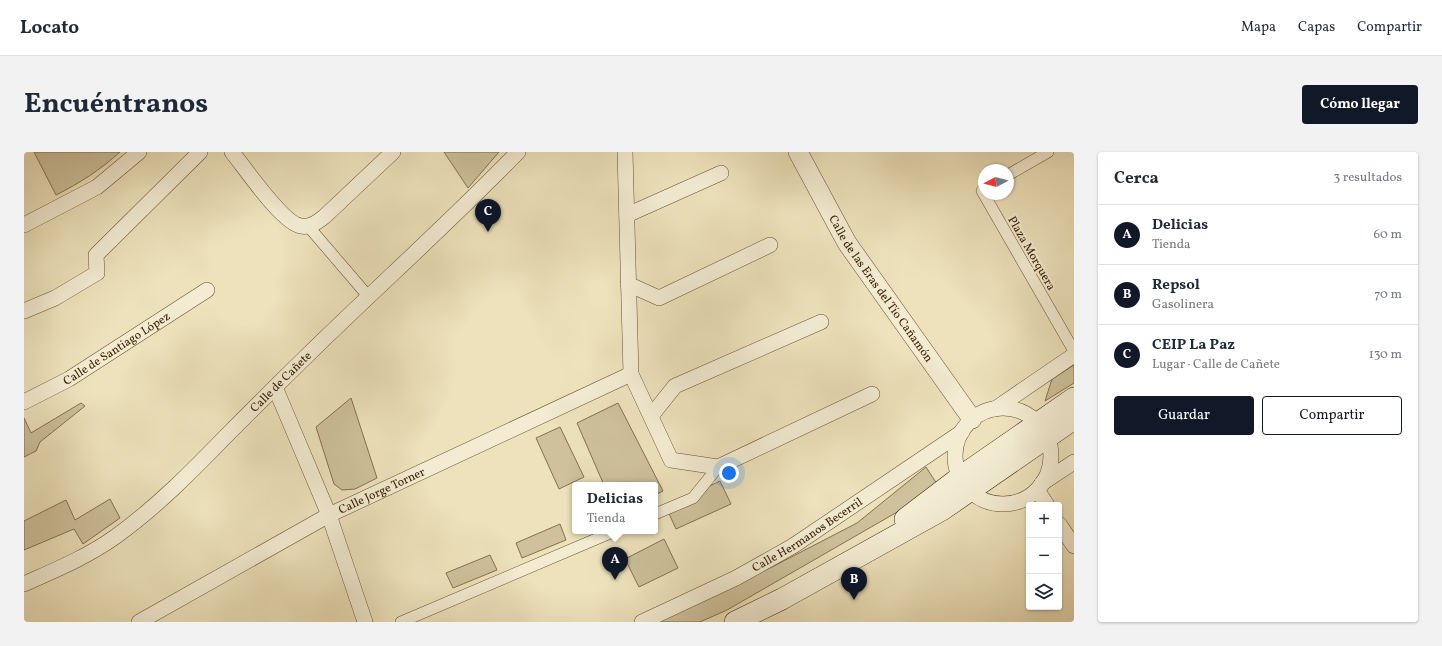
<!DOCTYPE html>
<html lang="es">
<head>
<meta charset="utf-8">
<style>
  body { margin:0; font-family:Vollkorn,serif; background:#f2f2f3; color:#1f2937 }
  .controls { position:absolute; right:12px; bottom:12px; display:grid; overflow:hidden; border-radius:4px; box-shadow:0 1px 3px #0004 }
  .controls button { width:36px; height:36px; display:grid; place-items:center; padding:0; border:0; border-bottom:1px solid #e0e1e3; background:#fff; color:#1f2937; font:20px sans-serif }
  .compass { position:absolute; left:954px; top:12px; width:36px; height:36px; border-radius:50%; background:#fff; box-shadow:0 1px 3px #0004; rotate:263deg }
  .you { position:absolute; left:705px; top:321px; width:14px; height:14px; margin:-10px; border:3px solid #fff; border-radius:50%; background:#1a73e8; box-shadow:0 0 0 6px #1a73e833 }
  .badge { display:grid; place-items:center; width:26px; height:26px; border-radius:50%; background:#111827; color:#fff; font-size:13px; font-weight:700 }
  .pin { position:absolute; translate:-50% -33px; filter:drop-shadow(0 1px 2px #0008) }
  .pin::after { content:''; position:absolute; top:21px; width:14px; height:12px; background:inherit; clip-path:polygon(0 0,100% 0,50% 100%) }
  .popup { position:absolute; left:548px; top:330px; width:86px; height:52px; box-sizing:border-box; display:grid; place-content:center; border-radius:4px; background:#fff; filter:drop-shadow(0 1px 3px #0005); font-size:13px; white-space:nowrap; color:#747a83 }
  .popup b { font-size:15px; color:#1f2937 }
  .popup::after { content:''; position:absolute; left:50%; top:100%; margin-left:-8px; border:8px solid transparent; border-top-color:#fff }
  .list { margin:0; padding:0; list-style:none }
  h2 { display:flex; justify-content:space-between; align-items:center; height:52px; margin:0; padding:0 16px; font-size:17px }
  h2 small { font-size:13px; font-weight:400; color:#747a83 }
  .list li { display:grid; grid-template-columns:26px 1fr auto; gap:12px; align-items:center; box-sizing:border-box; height:60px; padding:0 16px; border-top:1px solid #e0e1e3 }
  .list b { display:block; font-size:15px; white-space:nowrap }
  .list p { margin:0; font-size:13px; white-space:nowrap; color:#747a83 }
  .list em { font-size:13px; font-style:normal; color:#747a83 }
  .actions { display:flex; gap:8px; padding:12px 16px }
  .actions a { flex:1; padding:9px 0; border:1px solid #111827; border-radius:4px; text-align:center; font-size:14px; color:#111827 }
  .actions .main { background:#111827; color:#fff }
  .icon { flex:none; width:22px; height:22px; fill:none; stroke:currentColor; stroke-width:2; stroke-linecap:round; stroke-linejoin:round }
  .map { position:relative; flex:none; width:1050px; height:470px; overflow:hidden; border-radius:4px }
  header { display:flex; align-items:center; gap:24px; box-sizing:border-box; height:56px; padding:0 20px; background:#fff; border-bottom:1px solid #e0e1e3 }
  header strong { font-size:19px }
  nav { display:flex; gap:22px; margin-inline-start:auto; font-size:14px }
  .intro { display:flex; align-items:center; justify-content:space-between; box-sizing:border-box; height:96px; padding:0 24px }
  h1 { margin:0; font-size:28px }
  .button { padding:10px 18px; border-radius:4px; background:#111827; color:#fff; font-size:14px; font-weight:700 }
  main { display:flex; gap:24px; padding:0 24px }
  aside { flex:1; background:#fff; border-radius:4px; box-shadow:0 1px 3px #0004 }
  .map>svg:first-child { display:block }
</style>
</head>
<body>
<header>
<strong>Locato</strong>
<nav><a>Mapa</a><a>Capas</a><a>Compartir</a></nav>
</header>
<div class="intro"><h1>Encuéntranos</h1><a class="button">Cómo llegar</a></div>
<main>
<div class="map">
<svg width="1050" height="470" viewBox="0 0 1050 470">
  <rect width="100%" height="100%" fill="#ede2bc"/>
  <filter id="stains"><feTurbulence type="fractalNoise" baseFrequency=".005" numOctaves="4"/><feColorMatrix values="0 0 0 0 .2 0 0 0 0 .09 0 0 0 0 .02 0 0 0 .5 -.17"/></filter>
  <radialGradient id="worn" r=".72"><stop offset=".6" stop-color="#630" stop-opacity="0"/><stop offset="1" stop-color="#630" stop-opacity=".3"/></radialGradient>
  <g fill="#cec19c" stroke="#84714e">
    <path d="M10,0H96C76,18 56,31 32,43Z"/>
    <path d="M420,0H475L444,36Z"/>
    <path d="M1050,213V231L1021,249L1028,227Z"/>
    <path d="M327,246L353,326L331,337L318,338L310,332L292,275Z"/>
    <path d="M57,251L61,254L16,290L12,299L0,305V266L7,281Z"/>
    <path d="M594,251L639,339L631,343V333H580L553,271Z"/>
    <path d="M536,275L560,325L535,337L512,286Z"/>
    <path d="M902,315L913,332L875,359L703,458L676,470H634L748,415L833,371Z"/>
    <path d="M696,329L707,352L652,377L642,355Z"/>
    <path d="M86,347L96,366L59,392L50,377L0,398V369L42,348L51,368Z"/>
    <path d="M536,372L542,388L498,406L492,391Z"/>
    <path d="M640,387L654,416L615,435L601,407Z"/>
    <path d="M466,403L473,418L429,436L422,421Z"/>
  </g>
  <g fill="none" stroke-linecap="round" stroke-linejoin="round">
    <defs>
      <g id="pedestrian">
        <path d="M984,23L1024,0"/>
        <path d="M960,37L958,39L1050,199"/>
        <path d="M284,74L344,144"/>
        <path d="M631,362L669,346L694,315"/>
        <path d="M377,470L591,379"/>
      </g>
      <g id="minor">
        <path d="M208,0C221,16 259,72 277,74C286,76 293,70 300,65L369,0"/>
        <path d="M601,0L607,222L647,308L694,315L848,242"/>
        <path d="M603,63L697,21"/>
        <path d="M0,73L73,35L115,0"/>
        <path d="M604,132L635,146L746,93"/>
        <path d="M0,159L31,146L73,121L72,103L176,0"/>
        <path d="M251,235L305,363L341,470"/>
        <path id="s1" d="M0,250L45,227L183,138"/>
        <circle cx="979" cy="304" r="48"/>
        <path d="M971,257L1050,203"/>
        <path d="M627,264L651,234L797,170"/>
        <path d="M1018,331L1050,310"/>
        <path d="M1013,338L1023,353"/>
        <path d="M1035,372L1050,394"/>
        <path id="s2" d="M0,432C31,418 63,405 91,385C133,355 170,317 206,280C235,251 264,222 294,193C360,129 429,67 494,0"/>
        <path id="s3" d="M115,470L305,363L607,222"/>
        <path id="s4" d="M618,470L712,426L769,394L938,280"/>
      </g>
      <g id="tertiary">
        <path id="s5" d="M774,0L823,91L948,267"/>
      </g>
      <g id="secondary">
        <path d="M881,367L936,325L1050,246"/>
        <path d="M711,470L758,447L918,358L1050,267"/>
      </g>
    </defs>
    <use href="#pedestrian" stroke="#665130" stroke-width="12"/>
    <use href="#minor" stroke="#665130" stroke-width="16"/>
    <use href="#tertiary" stroke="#665130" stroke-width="20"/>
    <use href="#secondary" stroke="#392101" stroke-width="22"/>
    <use href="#pedestrian" stroke="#f3ecd3" stroke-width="11"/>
    <use href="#minor" stroke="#f3ecd3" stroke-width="15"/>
    <use href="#tertiary" stroke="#f3ecd3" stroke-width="19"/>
    <use href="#secondary" stroke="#f3ecd3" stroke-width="21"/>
  </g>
  <g text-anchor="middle" stroke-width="4" stroke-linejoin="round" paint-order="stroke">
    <g font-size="12" fill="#392101" stroke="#f3ecd3">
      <text transform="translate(1008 101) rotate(60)" y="4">Plaza Morquera</text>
      <text dy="4" stroke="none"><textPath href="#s5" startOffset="160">Calle de las Eras del Tío Cañamón</textPath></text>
      <text dy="4" stroke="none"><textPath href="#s1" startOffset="107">Calle de Santiago López</textPath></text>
      <text dy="4" stroke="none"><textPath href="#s2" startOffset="330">Calle de Cañete</textPath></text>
      <text dy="4" stroke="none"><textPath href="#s3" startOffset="276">Calle Jorge Torner</textPath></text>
      <text dy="4" stroke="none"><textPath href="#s4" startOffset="187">Calle Hermanos Becerril</textPath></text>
    </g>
  </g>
  <rect width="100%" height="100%" filter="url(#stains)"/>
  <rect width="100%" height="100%" fill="url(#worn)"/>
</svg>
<div class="controls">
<button>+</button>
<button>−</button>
<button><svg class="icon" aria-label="layers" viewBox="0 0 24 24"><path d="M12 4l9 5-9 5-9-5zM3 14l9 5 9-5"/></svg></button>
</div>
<svg class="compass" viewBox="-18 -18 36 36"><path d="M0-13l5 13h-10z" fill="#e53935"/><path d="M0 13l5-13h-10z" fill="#747a83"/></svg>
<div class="you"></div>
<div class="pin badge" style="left:591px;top:428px">A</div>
<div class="popup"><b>Delicias</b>Tienda</div>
<div class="pin badge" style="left:830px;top:448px">B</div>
<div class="pin badge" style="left:464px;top:80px">C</div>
</div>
<aside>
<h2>Cerca<small>3 resultados</small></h2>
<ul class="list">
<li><span class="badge">A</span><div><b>Delicias</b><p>Tienda</p></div><em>60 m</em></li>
<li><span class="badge">B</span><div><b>Repsol</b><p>Gasolinera</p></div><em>70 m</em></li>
<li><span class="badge">C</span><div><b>CEIP La Paz</b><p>Lugar · Calle de Cañete</p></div><em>130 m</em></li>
</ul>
<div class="actions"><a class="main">Guardar</a><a>Compartir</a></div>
</aside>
</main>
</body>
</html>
